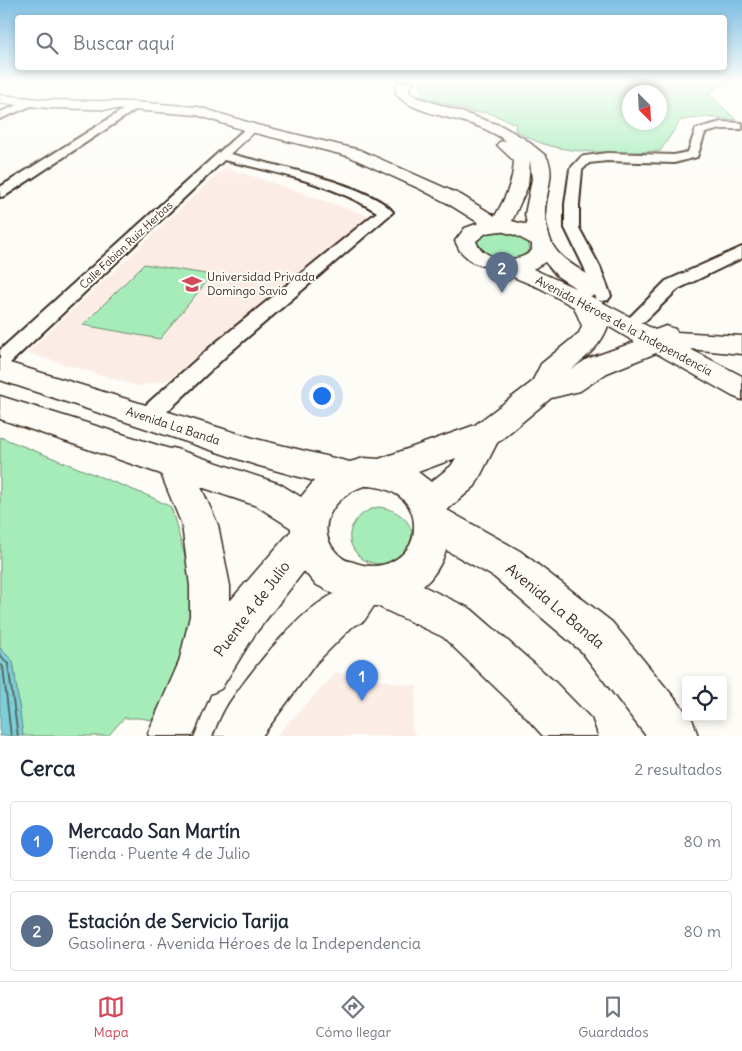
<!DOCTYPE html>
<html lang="es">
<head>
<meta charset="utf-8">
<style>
  body { margin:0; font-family:Delius,sans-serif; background:#f6f6f7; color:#1f2937 }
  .controls { position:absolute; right:15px; bottom:15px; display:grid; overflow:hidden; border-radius:5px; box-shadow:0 2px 8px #0003 }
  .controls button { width:45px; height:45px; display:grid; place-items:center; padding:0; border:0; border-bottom:1px solid #e0e1e3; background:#fff; color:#1f2937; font:25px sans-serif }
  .compass { position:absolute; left:622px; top:85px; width:45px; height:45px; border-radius:50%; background:#fff; box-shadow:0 2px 8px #0003; rotate:156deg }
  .you { position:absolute; left:321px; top:395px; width:18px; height:18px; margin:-12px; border:4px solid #fff; border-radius:50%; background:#1a73e8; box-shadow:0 0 0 8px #1a73e833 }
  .badge { display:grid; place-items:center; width:32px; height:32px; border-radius:50%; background:#d1495b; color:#fff; font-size:16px; font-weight:700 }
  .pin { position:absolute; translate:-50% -41px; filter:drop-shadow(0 1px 2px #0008) }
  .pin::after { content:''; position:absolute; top:26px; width:18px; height:15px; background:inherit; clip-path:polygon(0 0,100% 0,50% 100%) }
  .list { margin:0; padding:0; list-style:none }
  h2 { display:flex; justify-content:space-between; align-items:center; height:65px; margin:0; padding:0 20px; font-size:21px }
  h2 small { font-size:16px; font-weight:400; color:#747a83 }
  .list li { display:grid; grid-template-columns:32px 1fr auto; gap:15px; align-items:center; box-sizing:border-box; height:80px; margin:0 10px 10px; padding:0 10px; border:1px solid #e0e1e3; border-radius:5px }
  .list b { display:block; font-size:19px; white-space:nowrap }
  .list p { margin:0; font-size:16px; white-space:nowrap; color:#747a83 }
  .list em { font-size:16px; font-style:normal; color:#747a83 }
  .icon { flex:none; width:28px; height:28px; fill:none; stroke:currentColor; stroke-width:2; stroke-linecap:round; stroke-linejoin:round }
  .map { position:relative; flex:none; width:742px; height:736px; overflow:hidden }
  .search { position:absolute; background:#fff; box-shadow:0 2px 8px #0003; left:15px; right:15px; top:15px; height:55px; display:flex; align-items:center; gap:12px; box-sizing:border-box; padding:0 18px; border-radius:5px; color:#747a83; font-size:19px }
  .sheet { height:245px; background:#fff }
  nav { display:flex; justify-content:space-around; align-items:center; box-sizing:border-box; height:70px; border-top:1px solid #e0e1e3; background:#fff; font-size:14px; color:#747a83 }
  nav a { display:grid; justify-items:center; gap:2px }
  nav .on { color:#d1495b }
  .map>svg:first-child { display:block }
</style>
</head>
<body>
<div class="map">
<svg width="742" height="736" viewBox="0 0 742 736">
  <rect width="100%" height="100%" fill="#fdfcf7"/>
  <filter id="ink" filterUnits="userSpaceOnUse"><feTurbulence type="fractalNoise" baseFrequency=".02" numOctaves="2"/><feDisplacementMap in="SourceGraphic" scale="10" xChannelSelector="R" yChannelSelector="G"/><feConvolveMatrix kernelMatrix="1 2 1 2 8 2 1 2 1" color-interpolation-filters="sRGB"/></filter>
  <g filter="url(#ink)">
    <g fill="#fcece6">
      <path d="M225,167L369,216L168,380L138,386L27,353Z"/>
      <path d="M336,673L417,686L411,730L418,736H276Z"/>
    </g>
    <g fill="#a6ecb9" stroke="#708b6c" fill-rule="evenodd">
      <path d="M422,82H734L718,87L708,93L736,120L707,117L681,120L660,151C626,153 567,155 536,141C529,138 522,134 515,130L516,124L487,112L475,113L424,97L420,88ZM630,92H660V122H630Z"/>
      <path d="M505,230L527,240L530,249C520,264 494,261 481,251C478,249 476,245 475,241L481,233Z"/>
      <path d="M144,264L212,275L160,339L83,325Z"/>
      <path d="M0,437L151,497L171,507L188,567L192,613L178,668L152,720L140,718H124L108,736H23L13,661L0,648Z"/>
      <path d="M378,507C401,509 423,529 406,552C396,567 370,568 358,555C339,535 356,512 378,507Z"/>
    </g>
    <path fill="#7dced8" stroke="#638c8e" d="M0,648L13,661L23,736H0Z"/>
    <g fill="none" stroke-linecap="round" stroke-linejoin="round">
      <g stroke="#556c68" stroke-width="2">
        <path d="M0,655L8,664L18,736"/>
        <path d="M0,664L3,667L11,736"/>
      </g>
      <defs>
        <g id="street">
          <path d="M33,99L36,100V104L0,119V112Z"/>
          <path d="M134,103L138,104V108L5,196L0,197V187Z"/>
          <path d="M721,122L742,123V129H721L705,133L697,157L674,163L607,161L589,163L582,170L579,204V228L600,267L611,296L608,300L602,301L596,300L584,267L565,228V204L570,169L581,157L585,156L607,153L674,155L688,152L696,129Z"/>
          <path d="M252,125L257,128L256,130L230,154C265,163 373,185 393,212L228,354L154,424L146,426L138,424L135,418L138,412L214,344L377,212C331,183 277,173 224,160L7,366L0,368V350L248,126Z"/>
          <path d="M742,247V258L678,289L645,321L639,323L633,321L630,317L666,281Z"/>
        </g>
        <path id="secondary" d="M398,82H414L409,87V92L417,97L502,126L525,139L546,156C557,173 544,197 545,214C545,222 548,233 551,241C559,264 594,273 606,290L602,295L590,296L655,330L666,326L675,329L677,332L742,336V354L690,349L742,376V400L732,396L656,353L607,373L580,391L551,398L497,443L475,486L447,510L520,551L612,622L686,712V717L692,719L698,736H646L582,652L494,577L446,550C442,563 434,577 423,586L471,609L555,682L591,719L597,736H543L523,714L443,637L377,606H374L364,621L352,627L316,663L262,736H214C219,722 226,707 235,695C257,664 300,610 334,594L315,584L304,571L255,634L221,689L210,694L193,736H149L148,733L179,662L190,616V586L182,525L161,474L0,419V396L170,449L173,448L268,480L280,484L301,497L314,481L256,465L0,380V360L256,439L350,462L364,458L379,459L475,425L532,382L541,364L579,333L582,326L574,307L540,288L501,272L472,262L460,251L455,241L465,228L479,223L447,203L420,189L348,156L247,131L197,115L134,110L49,108L0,103V95L49,100L134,102L198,107L257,125L360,150L461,195L495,216C505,199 513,182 514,161L497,145L499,142L506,141C496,134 486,129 475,125C454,118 410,112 396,94V85ZM530,160L532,179L525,214L527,225L512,221L528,186ZM500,231L515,235L532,244V250C520,265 482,261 476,241L486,233ZM545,262L557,276L577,289L533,269ZM608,326L635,342L587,359L572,369C587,356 601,346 608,326ZM456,458L451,466L431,482L418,472ZM364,486C389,486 414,498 414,526C414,535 413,541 408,548C394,566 374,570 353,562C348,561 344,560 340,556C311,530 333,496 364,486ZM201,487L257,506L291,528V531L230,601V586L218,525Z"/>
      </defs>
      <use href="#street" stroke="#3b2a1e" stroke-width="4"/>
      <use href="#secondary" stroke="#3b2a1e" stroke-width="3"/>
      <use href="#street" fill="#fdfcf7" fill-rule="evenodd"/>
      <use href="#secondary" fill="#fdfcf7" fill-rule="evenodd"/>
    </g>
  </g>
  <linearGradient id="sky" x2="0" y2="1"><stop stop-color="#7dbee2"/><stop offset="0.44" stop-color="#fefefb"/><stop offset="1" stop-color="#fefefb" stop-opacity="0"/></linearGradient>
  <rect width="742" height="185" fill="url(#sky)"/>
  <defs>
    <symbol id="university-bare" viewBox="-9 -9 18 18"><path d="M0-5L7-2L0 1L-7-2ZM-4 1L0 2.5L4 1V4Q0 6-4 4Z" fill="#d1495b" stroke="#fdfcf7" stroke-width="2.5" paint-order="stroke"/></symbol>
  </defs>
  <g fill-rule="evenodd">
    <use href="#university-bare" x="178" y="270" width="28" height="28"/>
  </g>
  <g text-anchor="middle" stroke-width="4" stroke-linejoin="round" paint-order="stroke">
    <g font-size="11" fill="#3b2a1e" stroke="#fdfcf7">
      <text transform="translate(126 245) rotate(-43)" y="4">Calle Fabian Ruiz Herbas</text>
    </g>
    <g font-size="12" fill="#3b2a1e" stroke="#fdfcf7" text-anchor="start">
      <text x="207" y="281">Universidad Privada<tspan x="207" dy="14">Domingo Savio</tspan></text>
    </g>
    <g font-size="12" fill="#3b2a1e" stroke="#fdfcf7">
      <text transform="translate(624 326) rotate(28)" y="4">Avenida Héroes de la Independencia</text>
      <text transform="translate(173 426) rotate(18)" y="4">Avenida La Banda</text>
    </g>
    <g font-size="15" fill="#3b2a1e" stroke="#fdfcf7">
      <text transform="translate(555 606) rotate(40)" y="5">Avenida La Banda</text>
      <text transform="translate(252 609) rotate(-53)" y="5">Puente 4 de Julio</text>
    </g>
  </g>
</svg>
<div class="controls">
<button><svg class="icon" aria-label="locate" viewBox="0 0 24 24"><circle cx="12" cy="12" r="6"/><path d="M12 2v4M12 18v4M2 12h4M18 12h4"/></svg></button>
</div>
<svg class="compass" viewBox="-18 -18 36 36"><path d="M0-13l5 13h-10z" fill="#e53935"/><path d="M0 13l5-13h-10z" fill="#747a83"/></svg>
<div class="you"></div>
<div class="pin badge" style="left:362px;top:701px;background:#3f7fe0">1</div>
<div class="pin badge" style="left:502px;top:293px;background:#5c6f8a">2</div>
<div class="search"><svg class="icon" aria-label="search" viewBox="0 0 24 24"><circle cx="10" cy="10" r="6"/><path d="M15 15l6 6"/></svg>Buscar aquí</div>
</div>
<section class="sheet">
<h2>Cerca<small>2 resultados</small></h2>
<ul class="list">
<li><span class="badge" style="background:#3f7fe0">1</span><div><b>Mercado San Martín</b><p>Tienda · Puente 4 de Julio</p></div><em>80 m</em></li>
<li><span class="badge" style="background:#5c6f8a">2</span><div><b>Estación de Servicio Tarija</b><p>Gasolinera · Avenida Héroes de la Independencia</p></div><em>80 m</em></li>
</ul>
</section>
<nav>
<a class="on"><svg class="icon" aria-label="map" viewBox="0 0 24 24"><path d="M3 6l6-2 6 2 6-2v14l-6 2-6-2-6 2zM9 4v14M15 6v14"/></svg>Mapa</a>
<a><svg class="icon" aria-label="directions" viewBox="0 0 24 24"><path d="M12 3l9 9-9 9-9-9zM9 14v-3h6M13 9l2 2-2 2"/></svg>Cómo llegar</a>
<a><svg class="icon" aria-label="saved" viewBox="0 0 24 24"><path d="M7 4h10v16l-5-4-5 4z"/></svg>Guardados</a>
</nav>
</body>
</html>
